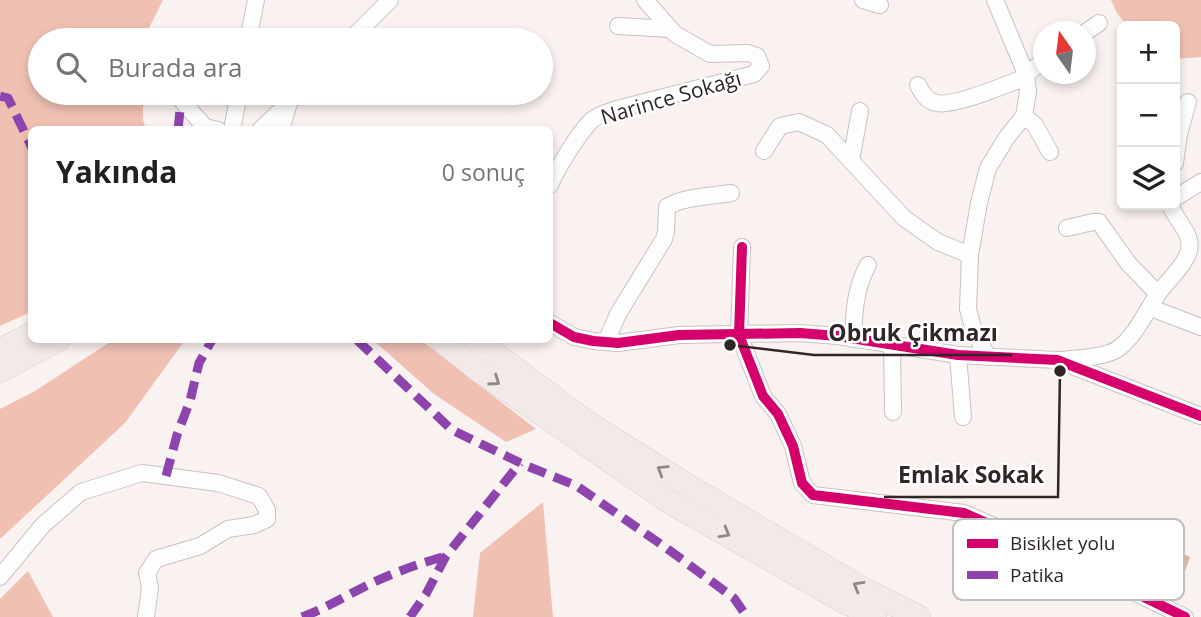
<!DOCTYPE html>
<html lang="tr">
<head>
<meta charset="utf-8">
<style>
  body { margin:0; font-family:"Open Sans",sans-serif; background:#f6f6f6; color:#202124 }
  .controls { position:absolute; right:21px; top:21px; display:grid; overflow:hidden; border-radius:10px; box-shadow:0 4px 10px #0003 }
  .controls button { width:63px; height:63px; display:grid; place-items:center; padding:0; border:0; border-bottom:2px solid #e0e0e0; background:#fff; color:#202124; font:35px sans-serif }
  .compass { position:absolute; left:1033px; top:21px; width:63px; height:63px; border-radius:50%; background:#fff; box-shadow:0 4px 10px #0003; rotate:346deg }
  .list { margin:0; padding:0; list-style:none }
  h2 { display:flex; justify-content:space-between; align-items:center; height:91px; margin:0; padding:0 28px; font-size:30px }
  h2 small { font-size:23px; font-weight:400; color:#757577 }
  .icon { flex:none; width:38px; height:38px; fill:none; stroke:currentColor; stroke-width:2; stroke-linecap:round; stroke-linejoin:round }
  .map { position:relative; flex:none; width:1201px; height:617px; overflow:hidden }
  .search { position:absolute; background:#fff; box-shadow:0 4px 10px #0003; left:28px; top:28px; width:525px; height:77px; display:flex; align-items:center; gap:18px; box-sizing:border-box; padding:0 24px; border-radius:38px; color:#757577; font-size:26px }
  .panel { position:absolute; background:#fff; box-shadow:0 4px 10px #0003; left:28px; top:126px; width:525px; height:217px; border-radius:10px }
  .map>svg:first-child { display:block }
</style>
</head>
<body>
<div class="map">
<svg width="1201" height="617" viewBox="0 0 1201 617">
  <rect width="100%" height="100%" fill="#faf2f0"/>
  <g fill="#f0c1b3">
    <path d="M0,0H163L143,40H40V93H143V120L146,129L32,130L31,312L0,326Z"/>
    <path d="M1111,0H1201V57L1175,59V26H1127L1117,13Z"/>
    <path d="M113,340H185L125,423L0,539V409L35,391Z"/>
    <path d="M373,340H421L536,429L506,442L434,394Z"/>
    <path d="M543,502L553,617H473L480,553Z"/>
    <path d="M28,571L53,617H0V599Z"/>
  </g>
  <path fill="#e6ae9d" d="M1178,552L1190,557L1183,577L1171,573Z"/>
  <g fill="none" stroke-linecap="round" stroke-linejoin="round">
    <defs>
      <g id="minor">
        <path d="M863,0L880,5"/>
        <path d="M618,26L671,29"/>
        <path d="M1086,32L1099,23"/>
        <path d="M248,40L256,0"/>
        <path d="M350,40L390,0"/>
        <path d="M1026,74L1044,61"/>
        <path d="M918,85C922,93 927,102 937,103C954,107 1008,84 1026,77"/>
        <path d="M175,93L205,127L218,130"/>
        <path d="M1024,116L1035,125L1050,152"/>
        <path d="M232,130L239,93"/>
        <path d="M260,130L299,93"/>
        <path d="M281,130L289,103"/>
        <path d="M764,151L780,126L799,122L827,135L904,218L938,242L970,255"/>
        <path d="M851,160L860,111"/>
        <path d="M1175,163L1179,134L1188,102"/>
        <path d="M550,185C556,170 580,131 592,120C599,114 608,112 617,109L754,74L761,66L757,56L748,53L710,54L675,34L645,0"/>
        <path d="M1175,198L1201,182"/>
        <path d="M1067,228L1093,222H1099L1128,263L1158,294"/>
        <path d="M742,247L739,335L763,396L778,414L793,446L802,483L813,495L964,513L1037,545L1185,617"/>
        <path d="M1151,308L1201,327"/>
        <path d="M550,323L574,337L593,341L618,343L679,335L800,333L838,336L958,355L1057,360L1201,416"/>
        <path d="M853,339C854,312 855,289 868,265"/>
        <path d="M606,342L618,314L664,239L666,232L667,207C682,197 713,196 731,193"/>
        <path d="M892,346L893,412"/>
        <path d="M958,355L963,417"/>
        <path d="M988,357L974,331L968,309L970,255L979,203L988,168L1007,137L1024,116L1028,91L1026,74L995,0"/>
        <path d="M1060,360C1076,358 1106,358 1119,348C1137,334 1147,309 1160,291C1169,280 1181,269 1187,256C1189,252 1190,245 1189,240C1188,231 1175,217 1171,207L1172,205"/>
        <path d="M0,577L43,525L81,492L142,473L218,483L259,496L267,510V519L254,525L228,529L200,546L156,559L147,573L150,588L146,617"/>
      </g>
      <g id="highway">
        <path d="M441,340L478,370L668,501L841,600L875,617"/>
        <path d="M477,340L588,423L685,484L865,590L919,617"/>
        <path d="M0,350L32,334"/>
        <path d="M0,371L58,340"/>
      </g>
    </defs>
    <use href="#minor" stroke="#c9c2c0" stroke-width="18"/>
    <use href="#highway" stroke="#d4cfce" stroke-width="24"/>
    <use href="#minor" stroke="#fefdfd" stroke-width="16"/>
    <use href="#highway" stroke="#f2eae8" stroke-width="23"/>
    <g stroke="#8e44ad" stroke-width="9" stroke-dasharray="18 9" stroke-linecap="butt">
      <path d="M0,96L8,98L32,148"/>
      <path d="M178,130L181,100"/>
      <path d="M357,340L452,430L527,466L577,486L665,547L734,598L747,617"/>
      <path d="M166,476L177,435L190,401L199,363L212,340"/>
      <path d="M302,617C324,609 342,598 362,588C389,574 418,564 446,556"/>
      <path d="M410,617L426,594L446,556L520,463"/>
    </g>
    <defs>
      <g id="cycleway">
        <path d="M742,247L739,335L763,396L778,414L793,446L802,483L813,495L964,513L1037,545L1185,617"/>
        <path d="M550,323L574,337L593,341L618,343L679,335L800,333L838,336L958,355L1057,360L1201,416"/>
      </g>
    </defs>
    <use href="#cycleway" stroke="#fff" stroke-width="15"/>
    <use href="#cycleway" stroke="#d6006c" stroke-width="10"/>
  </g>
  <defs><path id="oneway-chevron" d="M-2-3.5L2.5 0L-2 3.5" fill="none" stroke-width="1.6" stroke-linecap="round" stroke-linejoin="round" transform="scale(1.75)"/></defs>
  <g stroke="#908886">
    <use href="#oneway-chevron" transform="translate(495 381) rotate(35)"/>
    <use href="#oneway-chevron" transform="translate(662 470) rotate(-148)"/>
    <use href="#oneway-chevron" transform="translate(725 533) rotate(30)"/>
    <use href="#oneway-chevron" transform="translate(858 586) rotate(-150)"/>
  </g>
  <g text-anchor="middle" stroke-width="5" stroke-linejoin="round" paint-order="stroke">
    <g font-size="21" fill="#2e2725" stroke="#fff">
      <text transform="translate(671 98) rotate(-16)" y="7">Narince Sokağı</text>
    </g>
  </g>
  <rect x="953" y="519" width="231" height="81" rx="10" fill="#fff" stroke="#c0bebe" stroke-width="2"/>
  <rect x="967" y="539" width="31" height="9" fill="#d6006c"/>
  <rect x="967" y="571" width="31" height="8" fill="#8e44ad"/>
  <g font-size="19" fill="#2e2725">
    <text x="1010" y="550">Bisiklet yolu</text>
    <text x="1010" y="582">Patika</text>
  </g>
  <path fill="none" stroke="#2e2725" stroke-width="2.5" d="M730 345L814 355H1012M1060 371L1058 497H884"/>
  <g fill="#2e2725" stroke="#fff" stroke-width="2.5">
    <circle cx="730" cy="345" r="7"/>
    <circle cx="1060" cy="371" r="7"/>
  </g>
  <g font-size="23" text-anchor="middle" font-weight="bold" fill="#2e2725" stroke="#fff" stroke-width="5" stroke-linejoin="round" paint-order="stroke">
    <text x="913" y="341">Obruk Çikmazı</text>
    <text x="971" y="483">Emlak Sokak</text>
  </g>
</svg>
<div class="controls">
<button>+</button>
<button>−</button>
<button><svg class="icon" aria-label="layers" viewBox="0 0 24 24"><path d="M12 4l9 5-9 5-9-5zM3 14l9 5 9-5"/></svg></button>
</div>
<svg class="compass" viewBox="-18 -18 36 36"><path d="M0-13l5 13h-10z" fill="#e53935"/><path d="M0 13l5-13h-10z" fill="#757577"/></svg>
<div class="search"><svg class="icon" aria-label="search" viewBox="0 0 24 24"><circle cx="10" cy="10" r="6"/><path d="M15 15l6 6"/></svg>Burada ara</div>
<section class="panel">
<h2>Yakında<small>0 sonuç</small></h2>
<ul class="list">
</ul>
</section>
</div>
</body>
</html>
